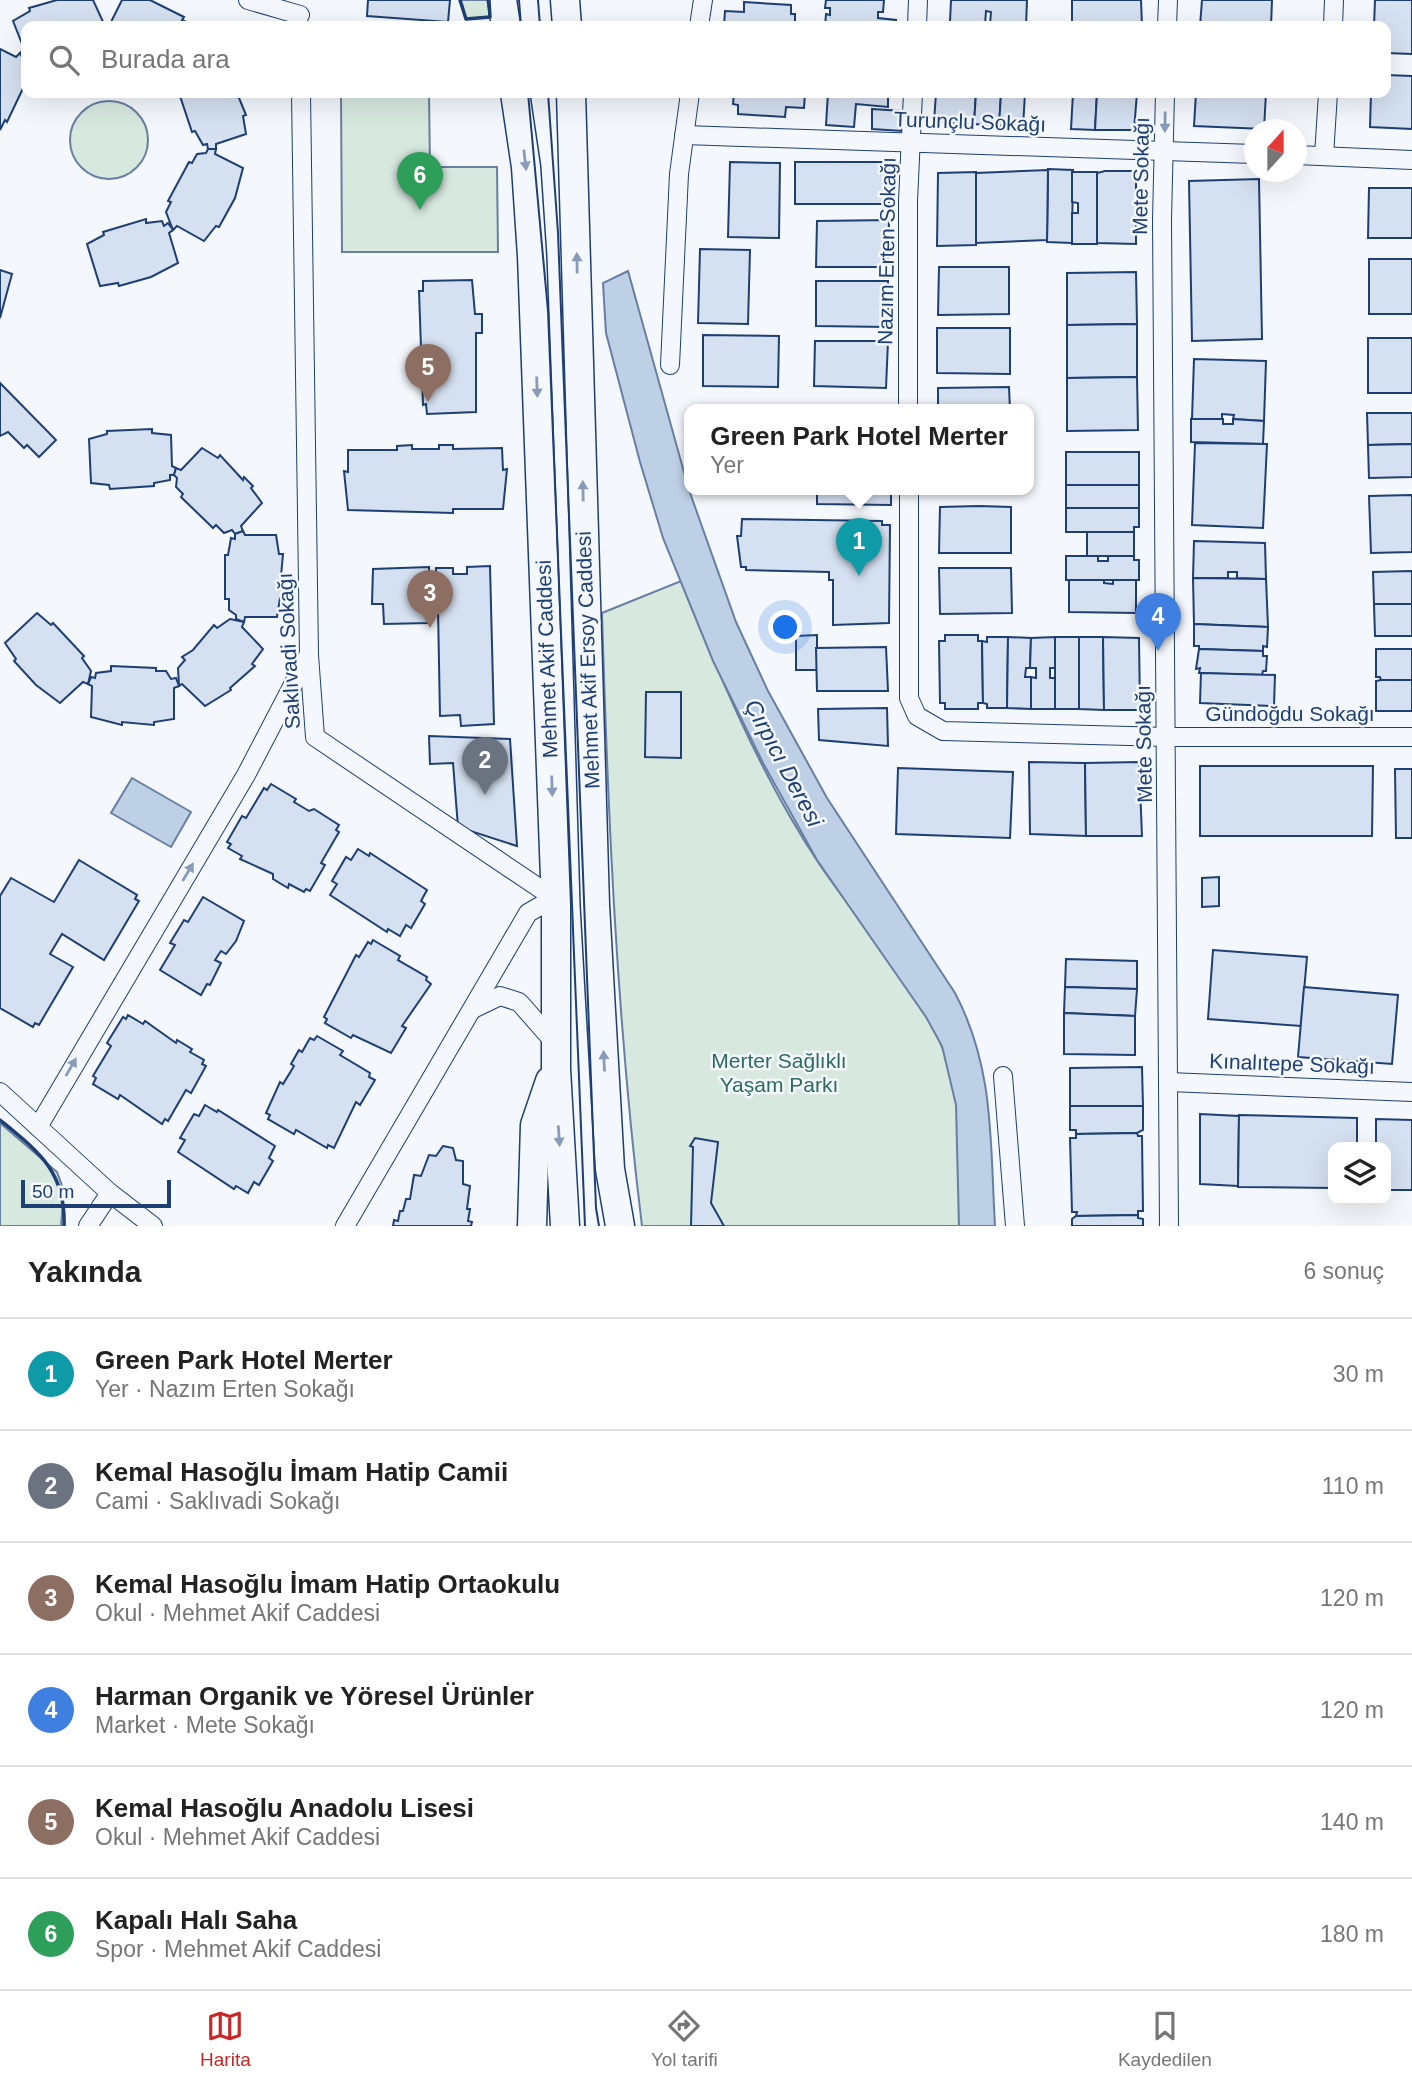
<!DOCTYPE html>
<html lang="tr">
<head>
<meta charset="utf-8">
<style>
  body { margin:0; font-family:Arial,sans-serif; background:#f6f6f6; color:#222 }
  .controls { position:absolute; right:21px; bottom:21px; display:grid; overflow:hidden; border-radius:14px; box-shadow:0 7px 28px #0002 }
  .controls button { width:63px; height:63px; display:grid; place-items:center; padding:0; border:0; border-bottom:2px solid #e0e0e0; background:#fff; color:#222; font:35px sans-serif }
  .compass { position:absolute; left:1244px; top:119px; width:63px; height:63px; border-radius:50%; background:#fff; box-shadow:0 7px 28px #0002; rotate:21deg }
  .scale { position:absolute; left:21px; bottom:18px; width:150px; box-sizing:border-box; padding-left:7px; border:4px solid #1d3f73; border-top:0; font-size:19px; line-height:24px; white-space:nowrap; color:#1d3f73; -webkit-text-stroke:5px #f4f7fb; paint-order:stroke }
  .you { position:absolute; left:786px; top:628px; width:24px; height:24px; margin:-18px; border:5px solid #fff; border-radius:50%; background:#1a73e8; box-shadow:0 0 0 10px #1a73e833 }
  .badge { display:grid; place-items:center; width:46px; height:46px; border-radius:50%; background:#c62828; color:#fff; font-size:23px; font-weight:700 }
  .pin { position:absolute; translate:-50% -58px; filter:drop-shadow(0 2px 4px #0008) }
  .pin::after { content:''; position:absolute; top:37px; width:24px; height:21px; background:inherit; clip-path:polygon(0 0,100% 0,50% 100%) }
  .popup { position:absolute; left:684px; top:404px; width:350px; height:91px; box-sizing:border-box; display:grid; place-content:center; border-radius:14px; background:#fff; filter:drop-shadow(0 2px 5px #0005); font-size:23px; white-space:nowrap; color:#767676 }
  .popup b { font-size:26px; color:#222 }
  .popup::after { content:''; position:absolute; left:50%; top:100%; margin-left:-14px; border:14px solid transparent; border-top-color:#fff }
  .list { margin:0; padding:0; list-style:none }
  h2 { display:flex; justify-content:space-between; align-items:center; height:91px; margin:0; padding:0 28px; font-size:30px }
  h2 small { font-size:23px; font-weight:400; color:#767676 }
  .list li { display:grid; grid-template-columns:46px 1fr auto; gap:21px; align-items:center; box-sizing:border-box; height:112px; padding:0 28px; border-top:2px solid #e0e0e0 }
  .list b { display:block; font-size:26px; white-space:nowrap }
  .list p { margin:0; font-size:23px; white-space:nowrap; color:#767676 }
  .list em { font-size:23px; font-style:normal; color:#767676 }
  .icon { flex:none; width:38px; height:38px; fill:none; stroke:currentColor; stroke-width:2; stroke-linecap:round; stroke-linejoin:round }
  .map { position:relative; flex:none; width:1412px; height:1226px; overflow:hidden }
  .search { position:absolute; background:#fff; box-shadow:0 7px 28px #0002; left:21px; right:21px; top:21px; height:77px; display:flex; align-items:center; gap:18px; box-sizing:border-box; padding:0 24px; border-radius:14px; color:#767676; font-size:26px }
  .sheet { height:763px; background:#fff }
  nav { display:flex; justify-content:space-around; align-items:center; box-sizing:border-box; height:98px; border-top:2px solid #e0e0e0; background:#fff; font-size:19px; color:#767676 }
  nav a { display:grid; justify-items:center; gap:4px }
  nav .on { color:#c62828 }
  .map>svg:first-child { display:block }
</style>
</head>
<body>
<div class="map">
<svg width="1412" height="1226" viewBox="0 0 1412 1226">
  <rect width="100%" height="100%" fill="#f4f7fb"/>
  <g fill="#d7e8df" stroke="#687fa3" stroke-width="2">
    <path d="M460,0H489L490,17L466,19Z"/>
    <path d="M341,93H429L430,167H497L498,252H342Z"/>
    <circle cx="109" cy="140" r="39"/>
    <path d="M681,581C720,677 761,776 818,862C858,922 925,996 948,1062C964,1112 958,1174 959,1226H642C617,1023 608,817 602,613Z"/>
    <path d="M0,1123L57,1172L64,1191L61,1226H0Z"/>
  </g>
  <g fill="#bed0e5" stroke="#687fa3" stroke-width="2">
    <path d="M628,271L689,490L736,622L768,691L827,798L955,993C995,1069 990,1143 995,1226H959L956,1105L942,1046L926,1017L817,860L763,763L713,661L663,538L640,462L606,333L603,283Z"/>
    <path d="M132,778L191,812L171,847L111,813Z"/>
  </g>
  <g fill="#d5e0f0" stroke="#1d3f73" stroke-width="2">
    <path d="M57,0H93L105,26H26L25,59L20,53L24,49L13,21L30,11L29,8Z"/>
    <path d="M122,0H150L184,17L182,20L192,25L105,26L106,22H111Z"/>
    <path d="M368,0H450L448,22L367,16Z"/>
    <path d="M826,0H884L883,12H878V18L896,20L895,26H825L826,14L830,15V8H825Z"/>
    <path d="M951,0H1027L1026,26L990,25L991,12L986,11L985,25L950,22Z"/>
    <path d="M1072,0H1141L1142,26H1072Z"/>
    <path d="M1202,0H1272L1271,26H1200Z"/>
    <path d="M1375,0H1412V54L1386,53V26H1374Z"/>
    <path d="M744,2L791,5V14H795V26H724L725,11L744,12Z"/>
    <path d="M0,49L16,57L20,53L26,65L23,80L26,82L7,122L5,120L0,130Z"/>
    <path d="M1386,75L1412,76V129L1370,127L1371,93H1386Z"/>
    <path d="M179,93H237L246,115L243,116L246,134L216,144V149H208L207,144L203,145L195,131L192,132Z"/>
    <path d="M734,93H805L804,108L786,107L785,117L738,114V105L733,104Z"/>
    <path d="M828,93H888V107L856,104L854,127L826,125Z"/>
    <path d="M936,93H976L974,124L934,122Z"/>
    <path d="M976,93L1001,95L999,126L974,124Z"/>
    <path d="M1001,93H1025L1023,127L999,126Z"/>
    <path d="M1073,93H1097L1095,130L1071,129Z"/>
    <path d="M1097,93H1137L1134,130H1095Z"/>
    <path d="M1196,93H1266L1264,129L1194,126Z"/>
    <path d="M872,109L903,111L902,131L872,129Z"/>
    <path d="M208,149H216L215,154L243,168L235,198L219,227L216,226L204,241L177,226L173,230L166,212L171,202L168,201L189,162L192,163L197,154L206,153Z"/>
    <path d="M730,162L780,163L779,238L728,237Z"/>
    <rect x="795" y="162" width="94" height="42"/>
    <path d="M1048,169L1073,170L1072,243L1047,242Z"/>
    <path d="M1048,170L1047,240L976,243V173Z"/>
    <path d="M1105,171H1136V244L1097,243V173Z"/>
    <path d="M976,172V245L937,246L938,173Z"/>
    <path d="M1072,172H1097V244H1072V213H1078V203L1072,202Z"/>
    <path d="M1259,179L1262,339L1192,341L1189,181Z"/>
    <path d="M1369,188H1412V238H1368Z"/>
    <path d="M146,219V223L162,221L164,226L168,223L173,230L169,233L178,263L151,277L119,286L118,283L100,286L87,244L104,235L103,232Z"/>
    <path d="M889,220L888,267H816L817,221Z"/>
    <path d="M700,249L750,250L748,324L698,323Z"/>
    <rect x="1369" y="259" width="43" height="55"/>
    <path d="M939,267H1009V314L938,315Z"/>
    <path d="M0,270L12,274L0,318Z"/>
    <path d="M1136,272L1137,324L1067,325V273Z"/>
    <path d="M472,280L475,314H482V333H476V412L427,414L426,404L423,405L419,291H423V281Z"/>
    <path d="M816,281H888V327L816,326Z"/>
    <path d="M1137,324V377L1067,378V325Z"/>
    <path d="M937,328H1010V374L937,373Z"/>
    <path d="M703,335L779,336L778,387L703,386Z"/>
    <rect x="1368" y="338" width="44" height="55"/>
    <path d="M815,341H888L886,388L814,386Z"/>
    <path d="M1194,359L1266,361L1264,421L1233,419L1234,415L1222,414V419H1192Z"/>
    <path d="M1137,377L1138,430L1067,431V378Z"/>
    <path d="M0,383L56,440L39,457L27,445L24,448L8,432L0,436Z"/>
    <path d="M938,388L1009,387L1010,410H938Z"/>
    <path d="M804,406V410H730V407Z"/>
    <path d="M1367,413H1412V444L1368,445Z"/>
    <path d="M1191,419H1223V424H1233V419L1264,421L1263,444L1191,442Z"/>
    <path d="M152,429V433L171,435L172,466L176,468L174,475H170V480L154,483V486L110,489L109,485L91,483L89,439L107,434V431Z"/>
    <path d="M1195,443L1267,444L1263,528L1192,525Z"/>
    <path d="M1412,444V477L1369,478L1368,445Z"/>
    <path d="M412,445V449H439V445H453V449L502,448L503,470L507,469L503,509H453V513L348,510L344,471L348,472V450H397V446Z"/>
    <path d="M202,448L218,458L220,455L243,480L244,477L253,486L251,488L262,503L241,526L243,531L235,534L232,530L224,533L216,525L213,528L181,497L183,494L176,487L177,478L174,475L176,468L181,470Z"/>
    <rect x="1066" y="452" width="73" height="33"/>
    <rect x="1066" y="485" width="73" height="23"/>
    <path d="M817,490H891V505L817,504Z"/>
    <rect x="940" y="490" width="71" height="3"/>
    <path d="M1412,495V552L1371,553L1369,496Z"/>
    <path d="M979,506L1011,507V553H939L940,507Z"/>
    <path d="M1066,508H1139V527H1134V532H1066Z"/>
    <path d="M742,519L882,521V525H890L889,623L833,625V580H829V572L746,570V567H741L737,536H741Z"/>
    <path d="M243,531L245,535H276L279,554H283L280,587L283,586V599L280,598L277,617H245L244,622L236,619V615L229,610V599H225V555H228L231,538L235,539V534Z"/>
    <rect x="1087" y="532" width="47" height="24"/>
    <path d="M1194,541L1265,543L1266,579L1237,578V572H1228V578H1193Z"/>
    <path d="M1066,556H1098V561H1108V556H1134V560H1139V580H1066Z"/>
    <path d="M490,566L494,724L461,726L460,715L440,716L438,610H429V623L384,624L383,604H372L373,569L429,567V574H436V568H453V574H467V567Z"/>
    <path d="M939,568H1011L1012,613L940,614Z"/>
    <path d="M1412,571V604H1374L1373,572Z"/>
    <path d="M1193,578L1266,579L1268,627L1194,624Z"/>
    <path d="M1069,580H1104V583L1113,584V580H1136V613L1069,612Z"/>
    <path d="M1374,604H1412V636H1375Z"/>
    <path d="M37,613L51,625L53,623L84,656L82,658L91,671L88,684L83,682L60,703L36,685L14,661L16,659L5,643Z"/>
    <path d="M230,619L244,622L242,627L263,649L252,664L255,666L230,688L231,690L205,706L182,684L179,686L178,668L185,660L182,657L193,650L214,625L217,628Z"/>
    <path d="M1194,624L1268,627L1267,647L1263,646V651L1199,649V646H1194Z"/>
    <path d="M817,635V670H796V636Z"/>
    <path d="M945,635H978V641H982L983,703H978V709H945V703H940L939,641H945Z"/>
    <path d="M987,637H1008L1007,708H987V704L983,703L982,641L987,642Z"/>
    <path d="M1008,637L1031,638L1030,668H1026L1025,677H1031V709L1007,708Z"/>
    <path d="M1055,637V668H1050V678H1055V709H1031V677L1036,678V668H1030L1031,638Z"/>
    <rect x="1055" y="637" width="24" height="72"/>
    <path d="M1079,637H1103L1104,710L1079,709Z"/>
    <path d="M1103,637L1139,638L1140,710H1104Z"/>
    <path d="M886,647L888,691H817L816,648Z"/>
    <path d="M1199,649L1263,651V656H1267L1266,671H1263L1262,675L1199,673L1200,668L1196,669Z"/>
    <path d="M1376,649H1412V680H1381L1380,677H1376Z"/>
    <path d="M111,666L156,668V671H166L171,679L176,678L179,686L174,688V719L154,722V725L122,722V725L91,717L92,686L88,684L91,677L95,678L96,673L111,671Z"/>
    <path d="M1201,673L1275,675L1274,706L1200,703Z"/>
    <path d="M1381,680H1412V711H1376V681Z"/>
    <path d="M646,692H681V758L645,757Z"/>
    <path d="M887,708L888,746L819,740L818,709Z"/>
    <path d="M429,736L510,739L517,846L458,827L453,763L430,764Z"/>
    <path d="M1029,762L1085,763L1086,836L1030,834Z"/>
    <path d="M1139,762L1142,836H1086L1085,763Z"/>
    <path d="M1200,766H1373L1372,836H1200Z"/>
    <path d="M898,768L1013,772L1010,838L896,834Z"/>
    <path d="M1395,769H1412V838H1396Z"/>
    <path d="M271,784L296,799L294,802L309,811L314,809L339,825L336,830L339,832L321,863L325,865L310,891L306,889L304,892L289,884L288,888L273,879V874L240,859L242,856L228,848L231,844L227,842L242,816L246,818L264,788L267,790Z"/>
    <path d="M358,849L369,856L370,853L427,890L421,901L425,904L411,928L406,925L400,936L388,929L387,932L330,895L337,884L332,881L346,857L351,860Z"/>
    <path d="M79,860L137,895L135,899L139,901L104,960L62,934L50,954L73,967L39,1025L35,1023L33,1027L0,1008V896L11,878L54,902Z"/>
    <path d="M1219,877V906L1202,907V878Z"/>
    <path d="M203,897L244,921L236,941L226,954L221,951L215,960L221,963L210,985L207,984L201,995L160,970L175,945L170,943L181,925L184,920L188,922Z"/>
    <path d="M373,940L400,956L398,960L427,977L426,980L431,984L402,1026L406,1028L391,1053L353,1035L351,1038L325,1023L327,1019L324,1017L356,955L359,957L368,942L371,944Z"/>
    <path d="M1213,950L1307,957L1301,1026L1208,1019Z"/>
    <path d="M1066,959L1137,961V989L1065,987Z"/>
    <path d="M1065,987L1137,989L1135,1016L1064,1013Z"/>
    <path d="M1304,987L1398,995L1392,1064L1298,1057Z"/>
    <path d="M1064,1013L1135,1016V1055L1064,1054Z"/>
    <path d="M128,1015L143,1024L145,1021L176,1043L177,1040L192,1049L190,1052L204,1060L202,1064L206,1066L191,1093L186,1090L168,1121L165,1119L162,1124L120,1095L118,1099L93,1084L96,1078L93,1076L111,1046L107,1043L123,1017L126,1019Z"/>
    <path d="M317,1036L343,1051L340,1055L370,1073L369,1077L375,1080L360,1105L356,1102L334,1148L328,1145L327,1148L296,1130L294,1134L268,1119L270,1115L266,1113L280,1082L283,1084L294,1066L291,1064L299,1050L302,1052L310,1038L314,1040Z"/>
    <path d="M1142,1067L1143,1106H1070V1068Z"/>
    <path d="M205,1105L217,1112L218,1110L275,1146L269,1158L273,1161L259,1185L254,1182L248,1193L236,1186L234,1189L178,1152L185,1140L180,1138L194,1114L199,1116Z"/>
    <path d="M1070,1106H1143V1130L1137,1133L1076,1134V1130H1070Z"/>
    <path d="M1200,1114L1239,1116L1238,1186L1200,1184Z"/>
    <path d="M1239,1115L1357,1118V1147H1333V1188L1238,1187Z"/>
    <path d="M1376,1119L1412,1120V1190H1386V1147H1376Z"/>
    <path d="M1137,1133L1138,1136H1142L1143,1211H1138V1215L1076,1216L1077,1212H1072L1070,1138H1076V1134Z"/>
    <path d="M695,1138L718,1142L711,1203L724,1226H691L693,1147L690,1146Z"/>
    <path d="M443,1146L453,1148L456,1160L463,1161V1184L470,1186L467,1209H470L468,1221L472,1222L471,1226H393L394,1220L398,1221L400,1211H403L406,1199H410L414,1175L421,1176L429,1155L436,1156Z"/>
    <path d="M1138,1215V1218L1143,1219V1226H1072V1219L1076,1216Z"/>
  </g>
  <g fill="none" stroke-linecap="round" stroke-linejoin="round">
    <defs>
      <g id="street">
        <path d="M248,0L300,15"/>
        <path d="M699,26L703,0"/>
        <path d="M917,26L918,0"/>
        <path d="M1167,26L1168,0"/>
        <path d="M1333,26L1334,0"/>
        <path d="M301,93L309,655L315,737L554,898L528,913L345,1226"/>
        <path d="M1165,93L1162,220L1169,1226"/>
        <path d="M684,135L1254,154"/>
        <path d="M1296,155L1412,160"/>
        <path d="M1324,156L1328,93"/>
        <path d="M670,365L679,174L690,93"/>
        <path d="M908,410V201L913,93"/>
        <path d="M909,490V698L917,716L943,731L1167,737H1412"/>
        <path d="M473,1009L500,996L519,1002L555,1043"/>
        <path d="M1003,1076L1015,1226"/>
        <path d="M1169,1082L1412,1092"/>
        <path d="M0,1092L110,1193L153,1226"/>
        <path d="M38,1127L246,775L308,656"/>
        <path d="M88,1226L110,1193"/>
      </g>
      <g id="primary">
        <path d="M502,0L506,26"/>
        <path d="M565,0L567,26"/>
        <path d="M515,93L526,167L532,256L556,905V1069L565,1226"/>
        <path d="M571,93L595,905L610,1169L620,1226"/>
        <path d="M532,1226L535,1125L550,1081"/>
      </g>
    </defs>
    <use href="#street" stroke="#1d3f73" stroke-width="20"/>
    <use href="#primary" stroke="#1d3f73" stroke-width="31"/>
    <use href="#street" stroke="#f4f7fb" stroke-width="18"/>
    <use href="#primary" stroke="#f4f7fb" stroke-width="28"/>
    <g stroke="#1d3f73" stroke-width="2">
      <path d="M519,0L521,26"/>
      <path d="M538,0L540,26"/>
      <path d="M528,93L548,311L585,1226"/>
      <path d="M548,93L558,233L596,1208L599,1226"/>
    </g>
    <g stroke="#1d3f73" stroke-width="3.5">
      <path d="M460,0L466,19L490,17L489,1"/>
      <path d="M0,1120C39,1152 66,1172 64,1226"/>
    </g>
  </g>
  <defs><path id="oneway-solid" d="M-6-.8H1V-3.2L6.5 0L1 3.2V.8H-6Z" transform="scale(1.75)"/></defs>
  <g fill="#889bb7">
    <use href="#oneway-solid" transform="translate(1165 122) rotate(91)"/>
    <use href="#oneway-solid" transform="translate(525 160) rotate(83)"/>
    <use href="#oneway-solid" transform="translate(577 263) rotate(-91)"/>
    <use href="#oneway-solid" transform="translate(537 387) rotate(88)"/>
    <use href="#oneway-solid" transform="translate(583 491) rotate(-91)"/>
    <use href="#oneway-solid" transform="translate(552 786) rotate(88)"/>
    <use href="#oneway-solid" transform="translate(188 872) rotate(-59)"/>
    <use href="#oneway-solid" transform="translate(604 1061) rotate(-93)"/>
    <use href="#oneway-solid" transform="translate(71 1067) rotate(-60)"/>
    <use href="#oneway-solid" transform="translate(559 1136) rotate(86)"/>
  </g>
  <g text-anchor="middle" stroke-width="5" stroke-linejoin="round" paint-order="stroke">
    <g font-size="21" fill="#1d3f73" stroke="#f4f7fb">
      <text transform="translate(970 122) rotate(2)" y="7">Turunçlu Sokağı</text>
      <text transform="translate(1141 176) rotate(-89)" y="7">Mete Sokağı</text>
      <text transform="translate(887 251) rotate(-89)" y="7">Nazım Erten Sokağı</text>
      <text transform="translate(289 651) rotate(-93)" y="7">Saklıvadi Sokağı</text>
      <text transform="translate(547 659) rotate(-92)" y="7">Mehmet Akif Caddesi</text>
      <text transform="translate(588 660) rotate(-92)" y="7">Mehmet Akif Ersoy Caddesi</text>
      <text x="1290" y="721">Gündoğdu Sokağı</text>
      <text transform="translate(1144 744) rotate(-91)" y="7">Mete Sokağı</text>
      <text transform="translate(1292 1064) rotate(2)" y="7">Kınalıtepe Sokağı</text>
    </g>
    <g font-size="21" fill="#2c6c60" stroke="#f4f7fb">
      <text x="779" y="1068">Merter Sağlıklı<tspan x="779" dy="24">Yaşam Parkı</tspan></text>
    </g>
    <g font-size="23" font-style="italic" fill="#1d3f73" stroke="#f4f7fb">
      <text transform="translate(784 763) rotate(62)" y="8">Çırpıcı Deresi</text>
    </g>
  </g>
</svg>
<div class="controls">
<button><svg class="icon" aria-label="layers" viewBox="0 0 24 24"><path d="M12 4l9 5-9 5-9-5zM3 14l9 5 9-5"/></svg></button>
</div>
<svg class="compass" viewBox="-18 -18 36 36"><path d="M0-13l5 13h-10z" fill="#e53935"/><path d="M0 13l5-13h-10z" fill="#767676"/></svg>
<div class="scale">50 m</div>
<div class="you"></div>
<div class="pin badge" style="left:859px;top:576px;background:#0f9aa8">1</div>
<div class="popup"><b>Green Park Hotel Merter</b>Yer</div>
<div class="pin badge" style="left:485px;top:795px;background:#6b7280">2</div>
<div class="pin badge" style="left:430px;top:628px;background:#8d6e63">3</div>
<div class="pin badge" style="left:1158px;top:651px;background:#3f7fe0">4</div>
<div class="pin badge" style="left:428px;top:402px;background:#8d6e63">5</div>
<div class="pin badge" style="left:420px;top:210px;background:#2e9e5b">6</div>
<div class="search"><svg class="icon" aria-label="search" viewBox="0 0 24 24"><circle cx="10" cy="10" r="6"/><path d="M15 15l6 6"/></svg>Burada ara</div>
</div>
<section class="sheet">
<h2>Yakında<small>6 sonuç</small></h2>
<ul class="list">
<li><span class="badge" style="background:#0f9aa8">1</span><div><b>Green Park Hotel Merter</b><p>Yer · Nazım Erten Sokağı</p></div><em>30 m</em></li>
<li><span class="badge" style="background:#6b7280">2</span><div><b>Kemal Hasoğlu İmam Hatip Camii</b><p>Cami · Saklıvadi Sokağı</p></div><em>110 m</em></li>
<li><span class="badge" style="background:#8d6e63">3</span><div><b>Kemal Hasoğlu İmam Hatip Ortaokulu</b><p>Okul · Mehmet Akif Caddesi</p></div><em>120 m</em></li>
<li><span class="badge" style="background:#3f7fe0">4</span><div><b>Harman Organik ve Yöresel Ürünler</b><p>Market · Mete Sokağı</p></div><em>120 m</em></li>
<li><span class="badge" style="background:#8d6e63">5</span><div><b>Kemal Hasoğlu Anadolu Lisesi</b><p>Okul · Mehmet Akif Caddesi</p></div><em>140 m</em></li>
<li><span class="badge" style="background:#2e9e5b">6</span><div><b>Kapalı Halı Saha</b><p>Spor · Mehmet Akif Caddesi</p></div><em>180 m</em></li>
</ul>
</section>
<nav>
<a class="on"><svg class="icon" aria-label="map" viewBox="0 0 24 24"><path d="M3 6l6-2 6 2 6-2v14l-6 2-6-2-6 2zM9 4v14M15 6v14"/></svg>Harita</a>
<a><svg class="icon" aria-label="directions" viewBox="0 0 24 24"><path d="M12 3l9 9-9 9-9-9zM9 14v-3h6M13 9l2 2-2 2"/></svg>Yol tarifi</a>
<a><svg class="icon" aria-label="saved" viewBox="0 0 24 24"><path d="M7 4h10v16l-5-4-5 4z"/></svg>Kaydedilen</a>
</nav>
</body>
</html>
